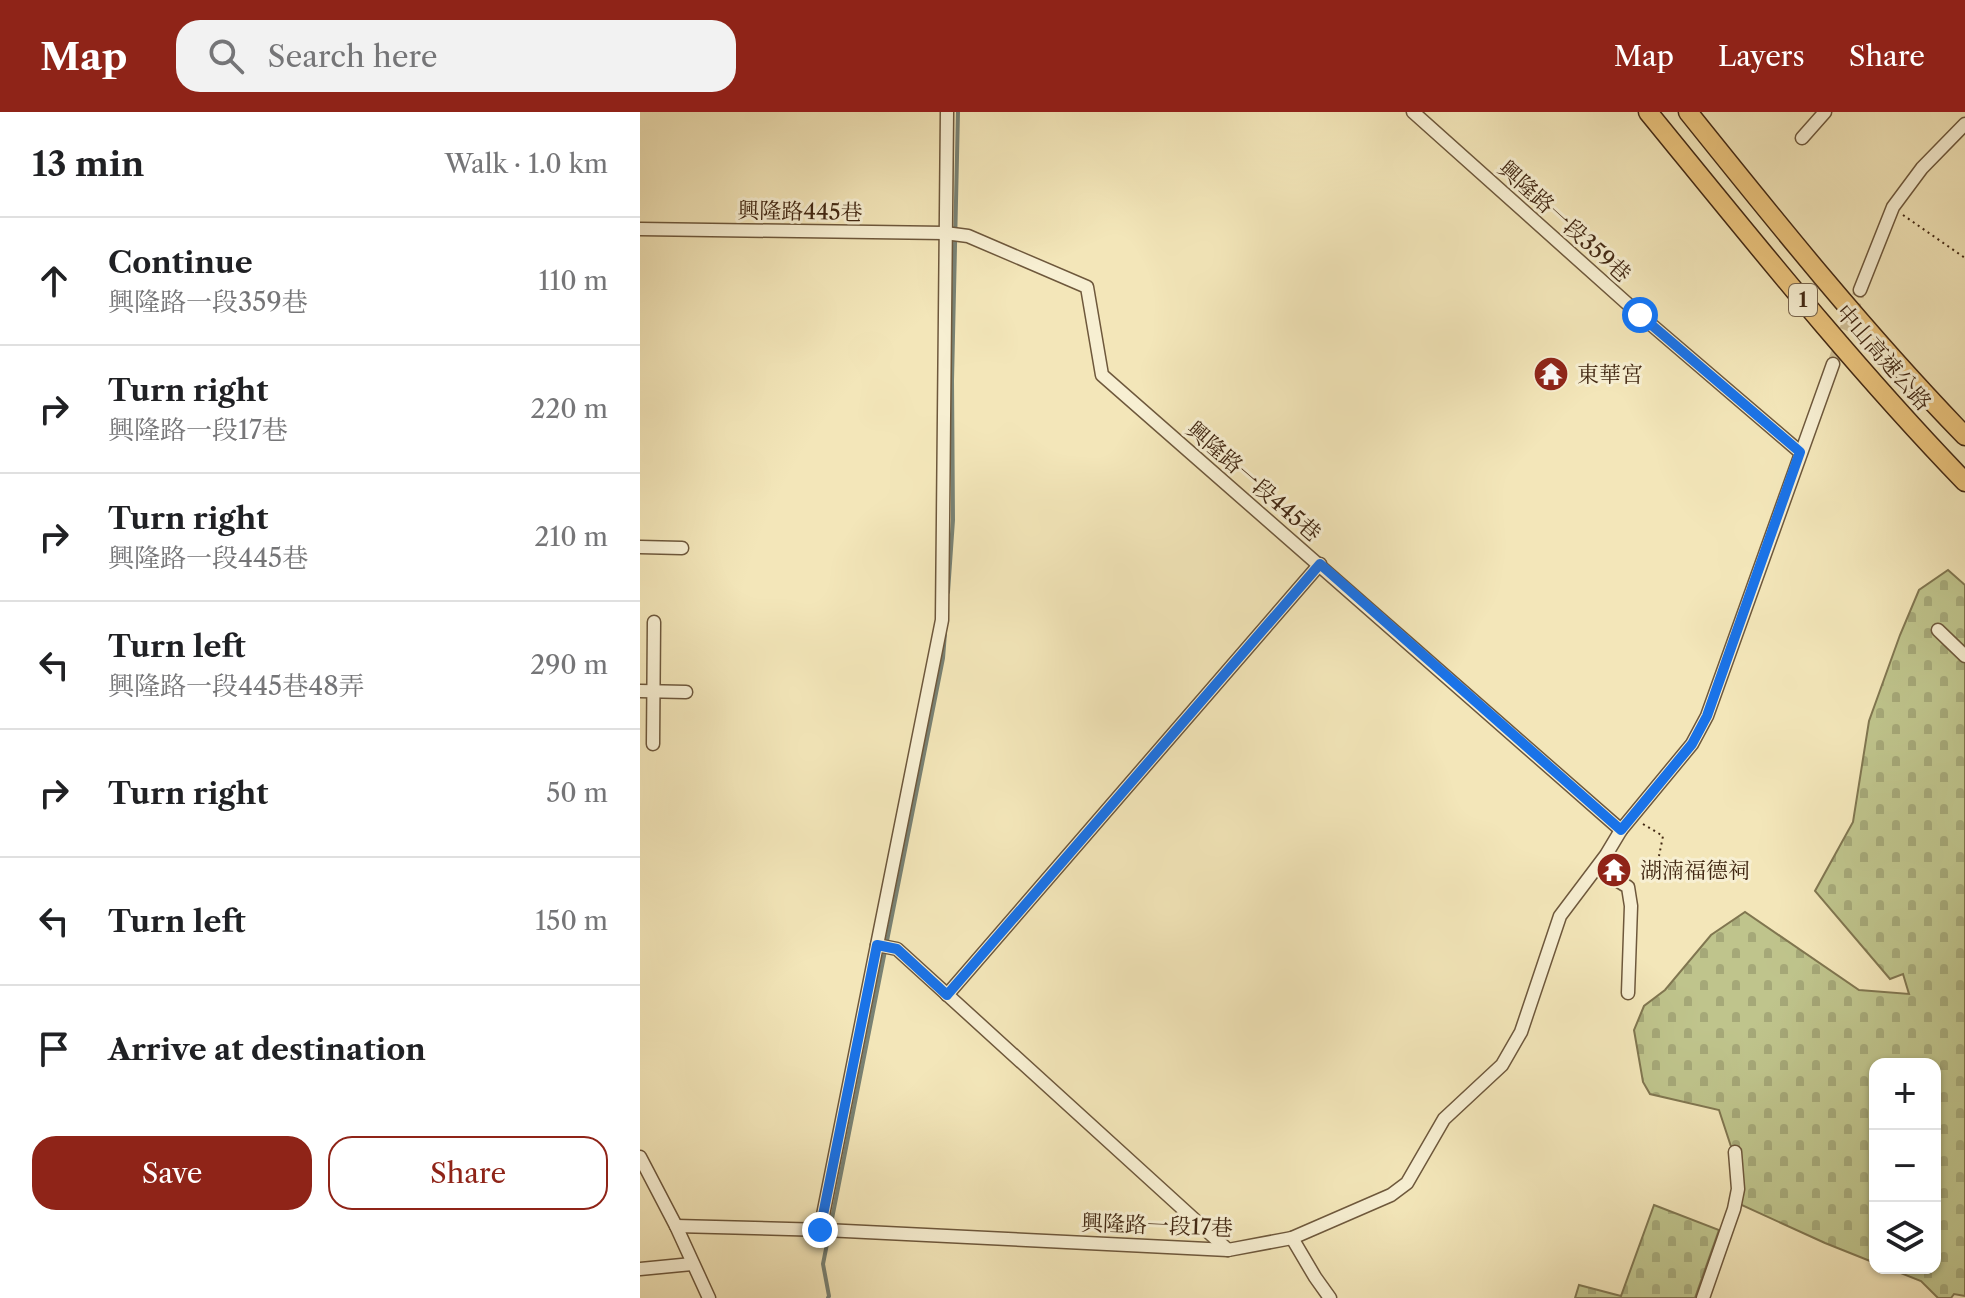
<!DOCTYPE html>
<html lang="en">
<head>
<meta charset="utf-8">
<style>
  body { margin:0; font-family:"Libre Caslon Text","Noto Serif TC",serif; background:#f2f2f2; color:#202124 }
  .controls { position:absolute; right:24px; bottom:24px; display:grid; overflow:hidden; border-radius:16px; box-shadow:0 2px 6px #0004 }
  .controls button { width:72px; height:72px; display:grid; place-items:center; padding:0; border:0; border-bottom:2px solid #e0e0e0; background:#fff; color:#202124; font:40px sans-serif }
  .stop { position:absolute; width:24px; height:24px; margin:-18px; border:6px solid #1a73e8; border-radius:50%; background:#fff }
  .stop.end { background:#1a73e8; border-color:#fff; box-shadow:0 2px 8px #0008 }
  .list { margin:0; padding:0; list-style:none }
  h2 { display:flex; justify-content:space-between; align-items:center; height:104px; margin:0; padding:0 32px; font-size:34px }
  h2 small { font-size:26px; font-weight:400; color:#757577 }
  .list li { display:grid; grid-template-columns:52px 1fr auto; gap:24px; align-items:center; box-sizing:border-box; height:128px; padding:0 32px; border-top:2px solid #e0e0e0 }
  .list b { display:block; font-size:30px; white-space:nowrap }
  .list p { margin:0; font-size:26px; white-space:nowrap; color:#757577 }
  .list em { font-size:26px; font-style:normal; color:#757577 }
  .actions { display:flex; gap:16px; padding:24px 32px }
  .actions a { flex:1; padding:18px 0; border:2px solid #8f2418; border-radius:24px; text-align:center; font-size:28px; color:#8f2418 }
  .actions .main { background:#8f2418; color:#fff }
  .icon { flex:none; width:44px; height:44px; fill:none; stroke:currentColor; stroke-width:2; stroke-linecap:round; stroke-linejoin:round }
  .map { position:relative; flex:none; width:1325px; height:1186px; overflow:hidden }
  header { display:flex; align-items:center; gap:48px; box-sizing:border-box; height:112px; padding:0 40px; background:#8f2418; color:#fff }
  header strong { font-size:38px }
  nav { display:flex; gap:44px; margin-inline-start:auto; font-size:28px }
  .search { width:560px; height:72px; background:#f2f2f2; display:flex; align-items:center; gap:20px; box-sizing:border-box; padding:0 28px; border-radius:24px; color:#757577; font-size:30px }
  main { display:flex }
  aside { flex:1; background:#fff }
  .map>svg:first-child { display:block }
</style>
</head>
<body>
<header>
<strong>Map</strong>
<div class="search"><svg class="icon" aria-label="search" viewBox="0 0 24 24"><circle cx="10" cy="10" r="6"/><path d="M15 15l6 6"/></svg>Search here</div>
<nav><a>Map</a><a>Layers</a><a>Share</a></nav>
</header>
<main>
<aside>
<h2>13 min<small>Walk · 1.0 km</small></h2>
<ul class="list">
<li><svg class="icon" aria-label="ahead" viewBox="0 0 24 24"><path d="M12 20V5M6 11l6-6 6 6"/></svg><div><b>Continue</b><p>興隆路一段359巷</p></div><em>110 m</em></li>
<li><svg class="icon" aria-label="right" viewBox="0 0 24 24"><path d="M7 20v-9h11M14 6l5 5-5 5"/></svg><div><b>Turn right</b><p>興隆路一段17巷</p></div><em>220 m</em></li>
<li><svg class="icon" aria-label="right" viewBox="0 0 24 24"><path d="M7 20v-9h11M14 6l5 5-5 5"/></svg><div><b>Turn right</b><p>興隆路一段445巷</p></div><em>210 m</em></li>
<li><svg class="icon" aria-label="left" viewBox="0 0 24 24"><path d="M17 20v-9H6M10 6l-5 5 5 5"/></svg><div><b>Turn left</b><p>興隆路一段445巷48弄</p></div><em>290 m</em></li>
<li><svg class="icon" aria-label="right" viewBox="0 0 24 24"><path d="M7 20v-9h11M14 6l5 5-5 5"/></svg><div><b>Turn right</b></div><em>50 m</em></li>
<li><svg class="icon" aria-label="left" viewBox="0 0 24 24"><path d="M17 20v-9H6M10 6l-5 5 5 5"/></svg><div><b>Turn left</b></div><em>150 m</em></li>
<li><svg class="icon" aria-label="arrive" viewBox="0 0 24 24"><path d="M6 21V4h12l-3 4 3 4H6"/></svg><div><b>Arrive at destination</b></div></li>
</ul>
<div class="actions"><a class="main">Save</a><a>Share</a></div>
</aside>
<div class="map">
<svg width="1325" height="1186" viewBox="0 0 1325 1186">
  <defs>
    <pattern id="cemetery-stones" width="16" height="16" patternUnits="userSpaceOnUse" patternTransform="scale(2)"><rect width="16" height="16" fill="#bfc48c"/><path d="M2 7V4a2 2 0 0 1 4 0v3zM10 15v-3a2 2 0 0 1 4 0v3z" fill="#a5a878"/></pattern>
  </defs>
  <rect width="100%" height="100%" fill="#f3e6b9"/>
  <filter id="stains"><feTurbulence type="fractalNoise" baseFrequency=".0025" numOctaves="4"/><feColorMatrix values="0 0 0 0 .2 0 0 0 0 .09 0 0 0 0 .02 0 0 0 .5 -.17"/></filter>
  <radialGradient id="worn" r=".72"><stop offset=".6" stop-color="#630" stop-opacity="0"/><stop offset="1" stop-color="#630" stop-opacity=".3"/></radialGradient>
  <g fill="url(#cemetery-stones)" stroke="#807650" stroke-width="2">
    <path d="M1308,458L1325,473V1184L1314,1182L1311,1186H1298L1281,1169L1248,1156H1295V952H1235V1151L1185,1131L1095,1090L1101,1065L1079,998L1010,982L1003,970L994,918L1004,894L1025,878L1071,823L1105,800L1219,878L1269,882L1263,862L1250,867L1175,779L1213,710L1229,609L1260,523L1279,478Z"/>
    <path d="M1014,1093L1079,1118L1055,1186H935L939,1173L981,1184Z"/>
  </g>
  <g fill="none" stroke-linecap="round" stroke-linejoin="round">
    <g stroke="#798274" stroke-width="4">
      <path d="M308,480L313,408L312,269L318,0"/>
      <path d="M188,1186L189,1184L183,1152L303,546L305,521"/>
    </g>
    <path stroke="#d0c098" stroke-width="12" stroke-dasharray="12 6" stroke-linecap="butt" d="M1193,252L1220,178"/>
    <defs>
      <g id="minor">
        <path d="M773,0L1000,203L1160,340"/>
        <path d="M1162,26L1185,0"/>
        <path d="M0,117L305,121L328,124L447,175L462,263L981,718"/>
        <path d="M1220,178L1253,95L1282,56L1325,12"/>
        <path d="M0,435L42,436"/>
        <path d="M1298,518L1325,544"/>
        <path d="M0,579L46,580"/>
        <path d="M13,632L14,510"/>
        <path d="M957,756L988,775L991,794L988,881"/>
        <path d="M237,833L257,837L588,1138"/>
        <path d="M307,883L680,452"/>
        <path d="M0,1045L36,1114L69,1186"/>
        <path d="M36,1114L185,1118L588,1138L652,1126L751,1083L767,1071L804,1007L862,953L881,920L920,804L966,743L981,718L1052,632L1067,604L1193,252"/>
        <path d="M180,1118L302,508L307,0"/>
        <path d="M652,1126L675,1165L690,1186"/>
        <path d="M0,1157L52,1152"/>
        <path d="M1063,1186L1094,1097L1098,1077L1095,1040"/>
      </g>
      <g id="highway">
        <path d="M1008,0C1111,126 1212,253 1325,370"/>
        <path d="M1048,0C1137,111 1226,222 1325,324"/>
      </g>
    </defs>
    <use href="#minor" stroke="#6e583c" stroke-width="15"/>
    <use href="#highway" stroke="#422813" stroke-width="21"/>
    <g stroke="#422813" stroke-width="2" stroke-dasharray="2 4" stroke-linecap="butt">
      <path d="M1263,103L1325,146"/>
      <path d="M1003,712L1023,724L1019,744"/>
    </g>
    <use href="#minor" stroke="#f7efd2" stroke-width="12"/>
    <use href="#highway" stroke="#eac37c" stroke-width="18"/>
  </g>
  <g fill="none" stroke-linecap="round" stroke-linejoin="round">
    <path stroke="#1a73e8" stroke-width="10" d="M180,1118L237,833L257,837L307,883L680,452L981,718L1052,632L1067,604L1160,340L1000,203"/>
  </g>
  <defs>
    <symbol id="temple-disc" viewBox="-11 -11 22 22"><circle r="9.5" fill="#8f2418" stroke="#f7efd2"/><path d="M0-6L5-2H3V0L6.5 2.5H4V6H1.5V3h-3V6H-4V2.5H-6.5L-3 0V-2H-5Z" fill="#fff"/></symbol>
  </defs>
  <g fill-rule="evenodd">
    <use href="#temple-disc" x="891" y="242" width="40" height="40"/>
    <use href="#temple-disc" x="954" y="738" width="40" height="40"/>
  </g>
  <g text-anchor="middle" stroke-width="6" stroke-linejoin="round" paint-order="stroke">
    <rect fill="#f7efd2" stroke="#78644c" stroke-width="2" x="1149" y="172" width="28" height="32" rx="6"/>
    <g font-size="20" font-weight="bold" fill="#422813">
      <text x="1163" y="195">1</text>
    </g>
    <g font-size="22" fill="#422813" stroke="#f7efd2">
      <text transform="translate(160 99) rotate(1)" y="8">興隆路445巷</text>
      <text transform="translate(925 109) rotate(42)" y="8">興隆路一段359巷</text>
      <text transform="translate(1244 245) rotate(49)" y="8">中山高速公路</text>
      <text transform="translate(614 369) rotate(41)" y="8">興隆路一段445巷</text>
      <text transform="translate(517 1113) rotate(2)" y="8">興隆路一段17巷</text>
    </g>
    <g font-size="22" fill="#422813" stroke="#f7efd2" text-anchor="start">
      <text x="937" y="270">東華宮</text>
      <text x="1000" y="766">湖湳福德祠</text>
    </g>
  </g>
  <rect width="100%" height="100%" filter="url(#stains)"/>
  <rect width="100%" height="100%" fill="url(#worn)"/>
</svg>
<div class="controls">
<button>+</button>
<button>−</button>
<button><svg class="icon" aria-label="layers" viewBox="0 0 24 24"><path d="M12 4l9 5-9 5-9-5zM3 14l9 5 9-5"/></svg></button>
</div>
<div class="stop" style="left:1000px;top:203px"></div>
<div class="stop end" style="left:180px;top:1118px"></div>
</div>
</main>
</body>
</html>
